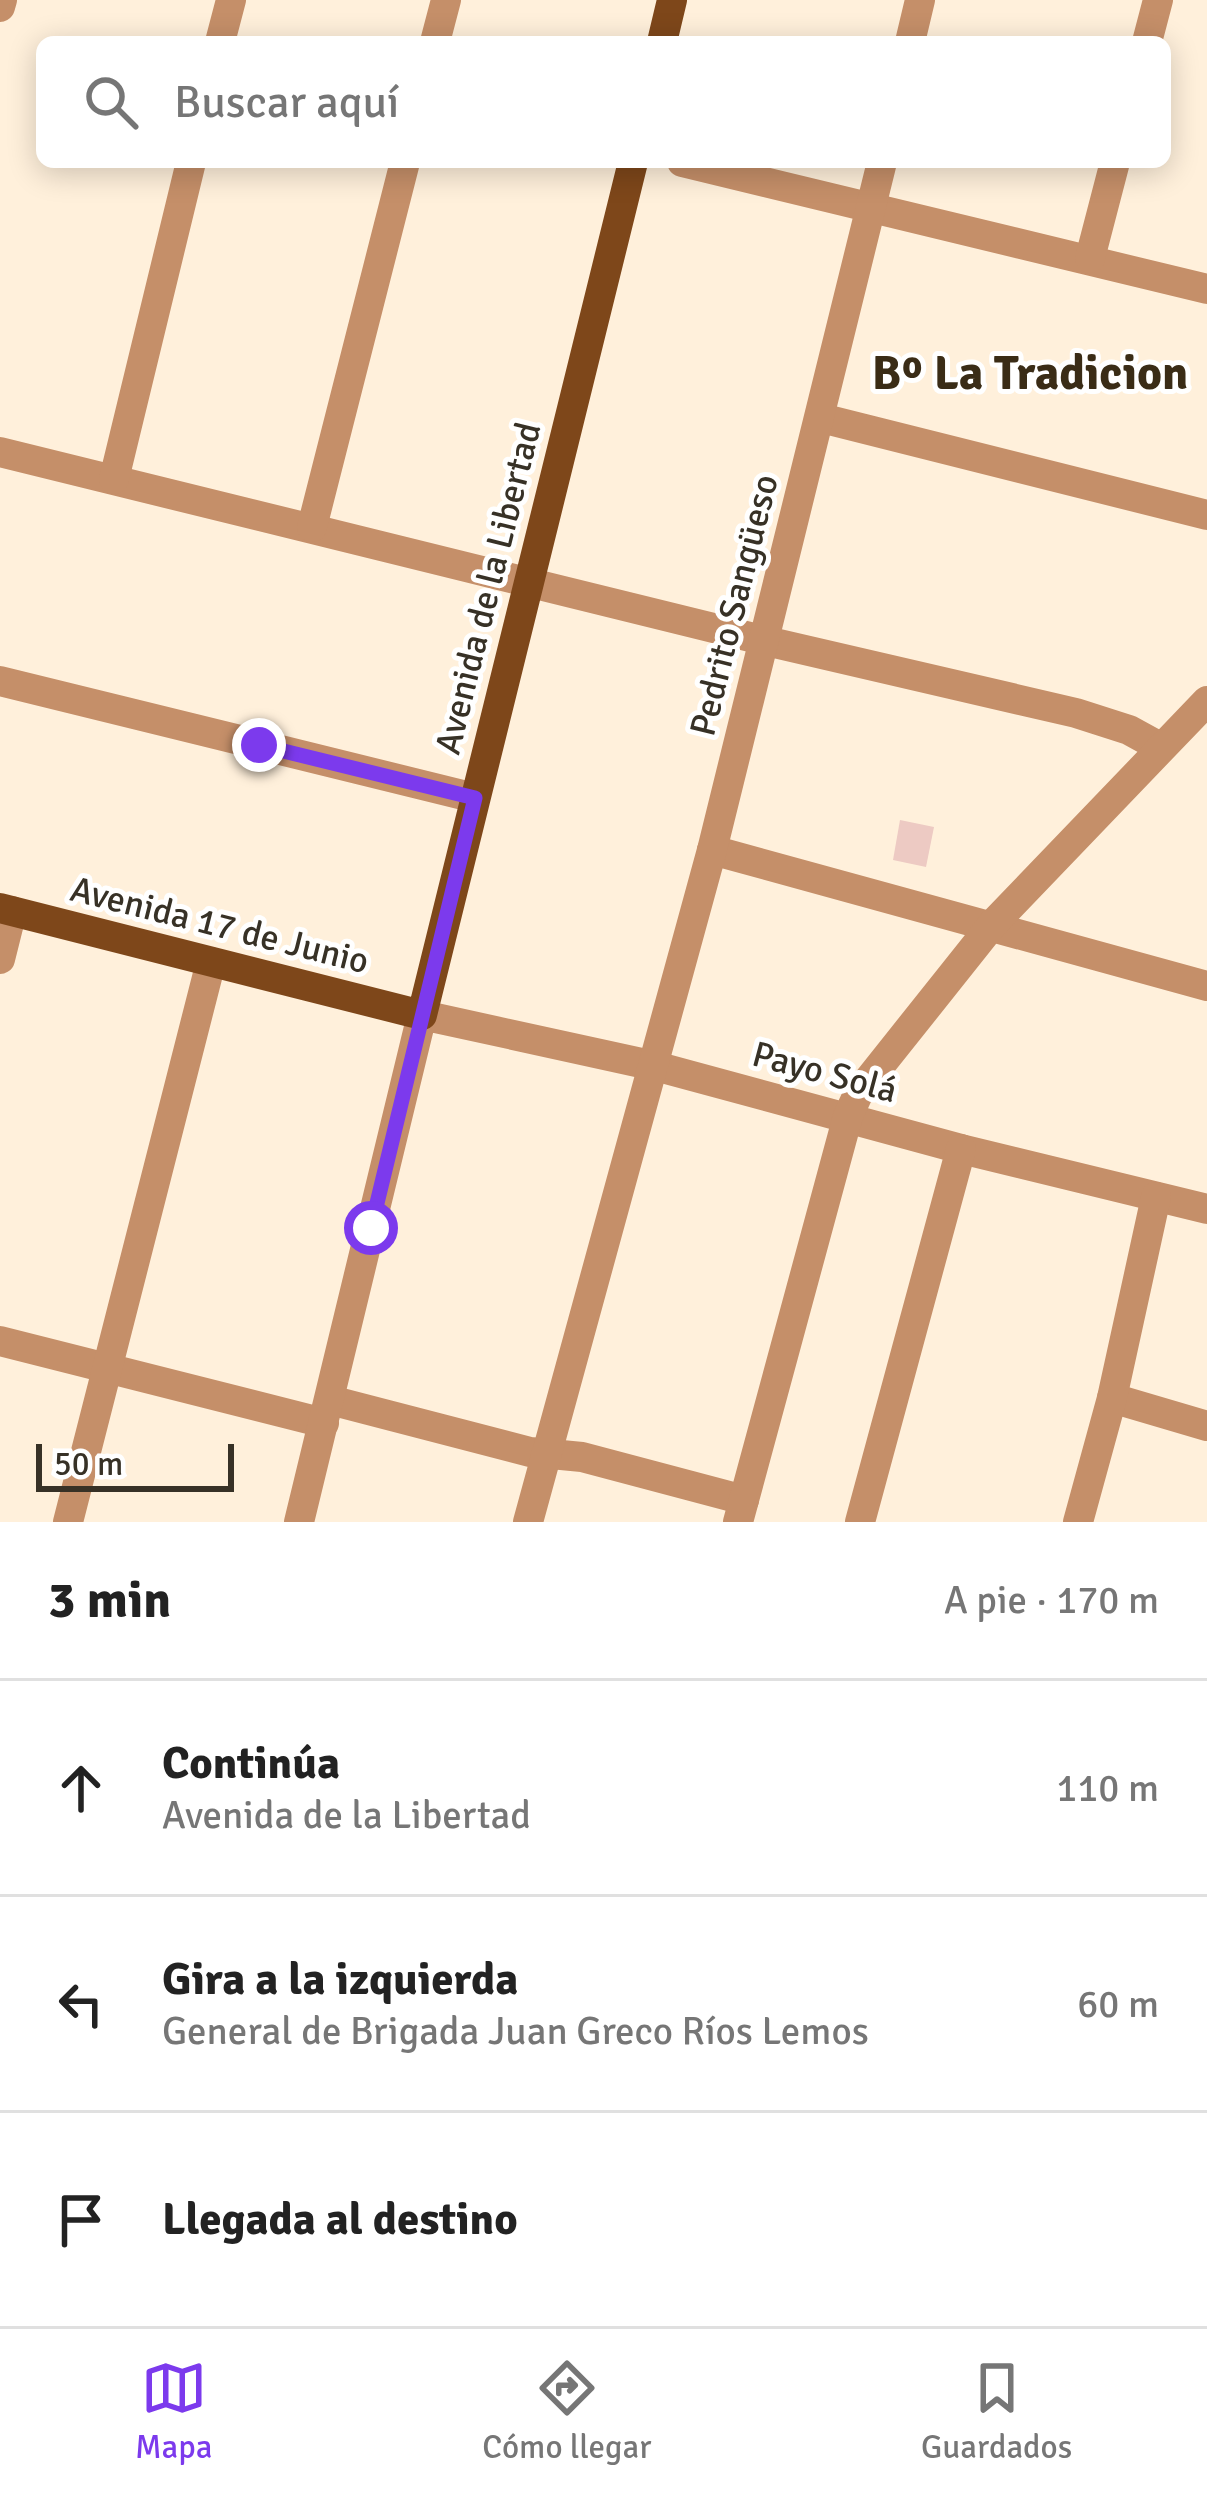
<!DOCTYPE html>
<html lang="es">
<head>
<meta charset="utf-8">
<style>
  body { margin:0; font-family:Signika,sans-serif; background:#f2f2f2; color:#222 }
  .scale { position:absolute; left:36px; bottom:30px; width:198px; box-sizing:border-box; padding-left:12px; border:6px solid #373126; border-top:0; font-size:33px; line-height:42px; white-space:nowrap; color:#373126; -webkit-text-stroke:9px #fff; paint-order:stroke }
  .stop { position:absolute; width:36px; height:36px; margin:-27px; border:9px solid #7c3aed; border-radius:50%; background:#fff }
  .stop.end { background:#7c3aed; border-color:#fff; box-shadow:0 3px 12px #0008 }
  .list { margin:0; padding:0; list-style:none }
  h2 { display:flex; justify-content:space-between; align-items:center; height:156px; margin:0; padding:0 48px; font-size:51px }
  h2 small { font-size:39px; font-weight:400; color:#767676 }
  .list li { display:grid; grid-template-columns:78px 1fr auto; gap:36px; align-items:center; box-sizing:border-box; height:216px; padding:0 48px; border-top:3px solid #e0e0e0 }
  .list b { display:block; font-size:45px; white-space:nowrap }
  .list p { margin:0; font-size:39px; white-space:nowrap; color:#767676 }
  .list em { font-size:39px; font-style:normal; color:#767676 }
  .icon { flex:none; width:66px; height:66px; fill:none; stroke:currentColor; stroke-width:2; stroke-linecap:round; stroke-linejoin:round }
  .map { position:relative; flex:none; width:1207px; height:1522px; overflow:hidden }
  .search { position:absolute; background:#fff; box-shadow:0 6px 30px #0003; left:36px; right:36px; top:36px; height:132px; display:flex; align-items:center; gap:30px; box-sizing:border-box; padding:0 42px; border-radius:18px; color:#767676; font-size:45px }
  .sheet { height:804px; background:#fff }
  nav { display:flex; justify-content:space-around; align-items:center; box-sizing:border-box; height:168px; border-top:3px solid #e0e0e0; background:#fff; font-size:33px; color:#767676 }
  nav a { display:grid; justify-items:center; gap:6px }
  nav .on { color:#7c3aed }
  .map>svg:first-child { display:block }
</style>
</head>
<body>
<div class="map">
<svg width="1207" height="1522" viewBox="0 0 1207 1522">
  <rect width="100%" height="100%" fill="#fff0db"/>
  <path fill="#edcac3" d="M900,820L934,827L926,867L893,860Z"/>
  <g fill="none" stroke-linecap="round" stroke-linejoin="round">
    <g stroke="#c58f69" stroke-width="30">
      <path d="M0,7L2,0"/>
      <path d="M220,42L231,0"/>
      <path d="M435,42L446,0"/>
      <path d="M910,42L920,0"/>
      <path d="M1147,42L1158,0"/>
      <path d="M682,162L1207,289"/>
      <path d="M1090,258L1115,162"/>
      <path d="M821,418L1207,515"/>
      <path d="M0,452L762,640L1076,713L1129,730L1160,747"/>
      <path d="M114,479L191,162"/>
      <path d="M312,527L405,162"/>
      <path d="M0,681L475,798"/>
      <path d="M712,850L1207,986"/>
      <path d="M0,959L12,911"/>
      <path d="M0,1341L324,1423"/>
      <path d="M1112,1398L1207,1426"/>
      <path d="M330,1400L530,1452L582,1457L744,1500"/>
      <path d="M68,1522L211,962"/>
      <path d="M299,1522L422,1015L655,1066L961,1149L1207,1209"/>
      <path d="M528,1522L712,850L882,162"/>
      <path d="M738,1522L848,1116L859,1092L992,925L1207,701"/>
      <path d="M860,1522L961,1149"/>
      <path d="M1078,1522L1112,1398L1156,1197"/>
    </g>
    <g stroke="#7e471a" stroke-width="30">
      <path d="M662,42L672,0"/>
      <path d="M0,908L422,1015L633,162"/>
    </g>
  </g>
  <g fill="none" stroke-linecap="round" stroke-linejoin="round">
    <path stroke="#7c3aed" stroke-width="15" d="M259,745L475,798L371,1228"/>
  </g>
  <g text-anchor="middle" stroke-width="10" stroke-linejoin="round" paint-order="stroke">
    <g font-size="36" fill="#373126" stroke="#fff">
      <text transform="translate(487 588) rotate(-76)" y="13">Avenida de la Libertad</text>
      <text transform="translate(733 605) rotate(-76)" y="13">Pedrito Sangüeso</text>
      <text transform="translate(220 924) rotate(14)" y="13">Avenida 17 de Junio</text>
      <text transform="translate(825 1071) rotate(15)" y="13">Payo Solá</text>
    </g>
    <g font-size="48" font-weight="bold" fill="#3a2c16" stroke="#fff">
      <text x="1030" y="389">Bº La Tradicion</text>
    </g>
  </g>
</svg>
<div class="scale">50 m</div>
<div class="stop" style="left:371px;top:1228px"></div>
<div class="stop end" style="left:259px;top:745px"></div>
<div class="search"><svg class="icon" aria-label="search" viewBox="0 0 24 24"><circle cx="10" cy="10" r="6"/><path d="M15 15l6 6"/></svg>Buscar aquí</div>
</div>
<section class="sheet">
<h2>3 min<small>A pie · 170 m</small></h2>
<ul class="list">
<li><svg class="icon" aria-label="ahead" viewBox="0 0 24 24"><path d="M12 20V5M6 11l6-6 6 6"/></svg><div><b>Continúa</b><p>Avenida de la Libertad</p></div><em>110 m</em></li>
<li><svg class="icon" aria-label="left" viewBox="0 0 24 24"><path d="M17 20v-9H6M10 6l-5 5 5 5"/></svg><div><b>Gira a la izquierda</b><p>General de Brigada Juan Greco Ríos Lemos</p></div><em>60 m</em></li>
<li><svg class="icon" aria-label="arrive" viewBox="0 0 24 24"><path d="M6 21V4h12l-3 4 3 4H6"/></svg><div><b>Llegada al destino</b></div></li>
</ul>
</section>
<nav>
<a class="on"><svg class="icon" aria-label="map" viewBox="0 0 24 24"><path d="M3 6l6-2 6 2 6-2v14l-6 2-6-2-6 2zM9 4v14M15 6v14"/></svg>Mapa</a>
<a><svg class="icon" aria-label="directions" viewBox="0 0 24 24"><path d="M12 3l9 9-9 9-9-9zM9 14v-3h6M13 9l2 2-2 2"/></svg>Cómo llegar</a>
<a><svg class="icon" aria-label="saved" viewBox="0 0 24 24"><path d="M7 4h10v16l-5-4-5 4z"/></svg>Guardados</a>
</nav>
</body>
</html>
